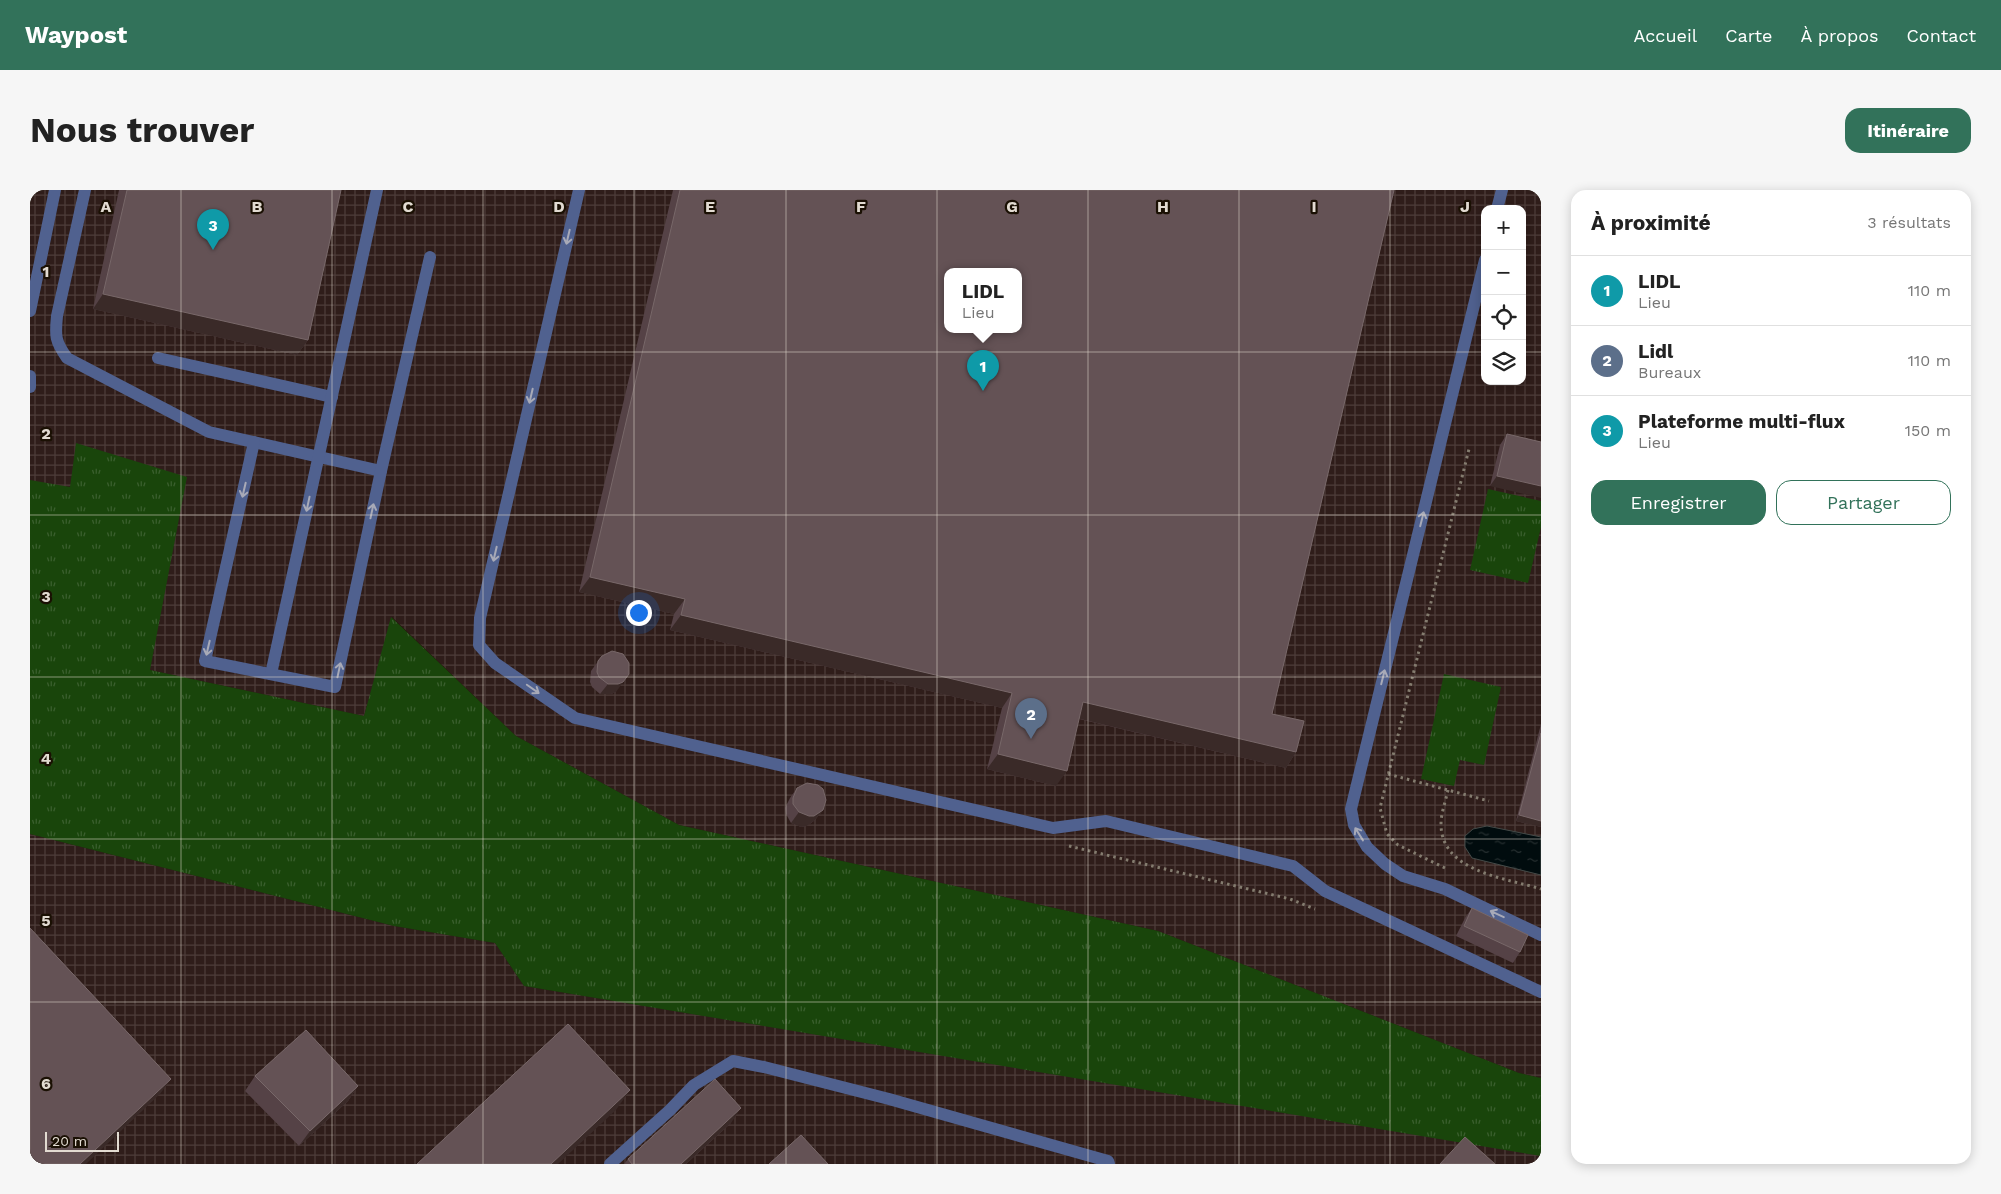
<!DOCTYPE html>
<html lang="fr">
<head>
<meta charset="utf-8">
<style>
  body { margin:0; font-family:"Work Sans",sans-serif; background:#f6f6f6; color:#222 }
  .controls { position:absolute; right:15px; top:15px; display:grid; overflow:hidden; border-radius:10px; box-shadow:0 2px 12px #0003 }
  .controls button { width:45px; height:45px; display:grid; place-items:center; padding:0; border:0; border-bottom:1px solid #e0e0e0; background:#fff; color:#222; font:25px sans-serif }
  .scale { position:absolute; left:15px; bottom:12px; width:74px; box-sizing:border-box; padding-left:5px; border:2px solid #e2dbd1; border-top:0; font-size:14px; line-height:18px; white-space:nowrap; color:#e2dbd1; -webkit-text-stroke:4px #1a1003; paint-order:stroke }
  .you { position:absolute; left:608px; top:422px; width:18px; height:18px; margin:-12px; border:4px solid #fff; border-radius:50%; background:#1a73e8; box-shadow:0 0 0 8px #1a73e833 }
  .badge { display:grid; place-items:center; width:32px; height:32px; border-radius:50%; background:#32725a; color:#fff; font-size:16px; font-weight:700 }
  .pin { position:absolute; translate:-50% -41px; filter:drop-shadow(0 1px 2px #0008) }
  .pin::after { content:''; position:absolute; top:26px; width:18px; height:15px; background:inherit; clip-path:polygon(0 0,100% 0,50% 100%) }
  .popup { position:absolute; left:914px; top:78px; width:78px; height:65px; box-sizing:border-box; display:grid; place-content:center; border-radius:10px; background:#fff; filter:drop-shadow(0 1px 4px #0005); font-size:16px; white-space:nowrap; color:#767676 }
  .popup b { font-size:19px; color:#222 }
  .popup::after { content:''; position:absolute; left:50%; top:100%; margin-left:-10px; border:10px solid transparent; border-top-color:#fff }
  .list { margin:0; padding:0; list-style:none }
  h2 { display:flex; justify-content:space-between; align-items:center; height:65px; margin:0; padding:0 20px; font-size:21px }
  h2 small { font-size:16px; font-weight:400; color:#767676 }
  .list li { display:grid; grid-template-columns:32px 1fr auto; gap:15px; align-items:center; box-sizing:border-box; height:70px; padding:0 20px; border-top:1px solid #e0e0e0 }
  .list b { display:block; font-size:19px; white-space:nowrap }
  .list p { margin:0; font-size:16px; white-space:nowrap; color:#767676 }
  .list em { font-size:16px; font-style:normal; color:#767676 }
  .actions { display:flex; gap:10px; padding:15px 20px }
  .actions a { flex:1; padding:11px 0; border:1px solid #32725a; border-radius:15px; text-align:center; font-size:18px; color:#32725a }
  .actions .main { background:#32725a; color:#fff }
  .icon { flex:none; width:28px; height:28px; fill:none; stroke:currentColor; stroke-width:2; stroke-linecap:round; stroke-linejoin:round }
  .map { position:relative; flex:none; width:1511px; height:974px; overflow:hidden; border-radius:15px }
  header { display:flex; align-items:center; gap:30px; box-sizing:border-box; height:70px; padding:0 25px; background:#32725a; color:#fff }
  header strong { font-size:24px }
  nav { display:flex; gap:28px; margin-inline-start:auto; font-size:18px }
  .intro { display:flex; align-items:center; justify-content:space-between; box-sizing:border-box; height:120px; padding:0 30px }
  h1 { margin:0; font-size:35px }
  .button { padding:12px 22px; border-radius:15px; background:#32725a; color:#fff; font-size:18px; font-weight:700 }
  main { display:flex; gap:30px; padding:0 30px }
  aside { flex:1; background:#fff; border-radius:15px; box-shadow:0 2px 12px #0003 }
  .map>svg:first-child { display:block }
</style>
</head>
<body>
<header>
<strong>Waypost</strong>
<nav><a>Accueil</a><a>Carte</a><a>À propos</a><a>Contact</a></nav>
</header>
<div class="intro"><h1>Nous trouver</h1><a class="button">Itinéraire</a></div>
<main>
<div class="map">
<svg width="1511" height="974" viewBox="0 0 1511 974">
  <defs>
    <pattern id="industrial-grid" width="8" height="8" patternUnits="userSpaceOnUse" patternTransform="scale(1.25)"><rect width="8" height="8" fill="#2f1d1a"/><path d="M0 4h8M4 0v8" fill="none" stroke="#4d3d3a"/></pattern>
    <pattern id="grass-tufts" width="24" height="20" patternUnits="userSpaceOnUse" patternTransform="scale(1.25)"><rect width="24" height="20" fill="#19450b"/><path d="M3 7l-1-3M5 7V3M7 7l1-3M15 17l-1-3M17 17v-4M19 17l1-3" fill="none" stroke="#3a5f2e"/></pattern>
    <pattern id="water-ripples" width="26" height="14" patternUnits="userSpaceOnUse" patternTransform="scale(1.25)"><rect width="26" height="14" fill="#010c0e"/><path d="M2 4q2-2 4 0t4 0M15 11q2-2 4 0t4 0" fill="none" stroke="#262f30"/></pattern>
  </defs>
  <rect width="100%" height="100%" fill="#23190a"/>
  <g fill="url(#industrial-grid)" fill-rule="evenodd">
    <path d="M0,0H1511V888L1489,883L1128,741L649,635L486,546L362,427L334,526L120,480L0,548ZM1455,19H1492V191H1455ZM918,82H988V140H918Z"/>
    <path d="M0,644L364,736L465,753L494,796L1490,961L1511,966V974H0Z"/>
  </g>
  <g fill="url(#grass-tufts)">
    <path d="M46,253L157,287L120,480L334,526L361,427L486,546L649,635L1128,741L1489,883L1511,888V966L494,796L465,753L364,736L0,644V290L40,297Z"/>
    <path d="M1458,299L1511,311V337L1498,393L1440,380Z"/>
    <path d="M1414,484L1471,497L1454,575L1430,570L1424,596L1391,589Z"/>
  </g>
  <path fill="url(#water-ripples)" stroke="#444a48" d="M1457,636L1511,647V685L1442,668L1435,657V646L1443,639Z"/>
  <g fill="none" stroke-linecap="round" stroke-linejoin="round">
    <g stroke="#847c6f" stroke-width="3" stroke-dasharray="2.5 4" stroke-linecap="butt">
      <path d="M1358,584L1459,611"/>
      <path d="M1418,600C1416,610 1411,623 1411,634C1411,682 1476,688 1511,699"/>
      <path d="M1039,656L1260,709L1285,719"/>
      <path d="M1415,678L1368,655L1357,644L1350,618L1439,259"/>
    </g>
    <g stroke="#50618f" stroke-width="12">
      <path d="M55,0L27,126C25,146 25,151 37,168L179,242L351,281"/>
      <path d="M549,0L450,428L449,455L465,473L545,528L1023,638L1076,631L1263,676L1295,701L1511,802"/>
      <path d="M1467,19L1472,0"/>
      <path d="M1455,70L1321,619L1324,635L1337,657L1355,674L1373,686L1415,699L1511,745"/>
      <path d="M0,121L25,0"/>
      <path d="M128,168L302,207"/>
      <path d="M0,186V197"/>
      <path d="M224,252L175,471L305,497L351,281L400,67"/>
      <path d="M241,484L347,0"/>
      <path d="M580,974L640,920L664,895L703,871L734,877L859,909L1078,971L1079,974"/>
    </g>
  </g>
  <g fill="#554246">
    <path d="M89,0H311L278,150L267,165L63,119Z"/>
    <path d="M643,0H1364L1242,524L1266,562L1256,578L1049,529L1026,596L957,579L972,518L640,440L644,424L549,402Z"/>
    <path d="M1477,244L1511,252L1460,296L1470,255Z"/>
    <path d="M572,466L586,502L581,504H570L562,497L560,492L561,481Z"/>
    <path d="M1511,534V637L1486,631Z"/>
    <path d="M767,598L793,620L785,630L777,636L771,637L761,633L756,624L755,618L760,608Z"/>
    <path d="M1442,718L1490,762L1483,773L1426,746L1435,728Z"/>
    <path d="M225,886L328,896L318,911L269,956L215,901Z"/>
    <path d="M701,933L656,974H594L598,969Z"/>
  </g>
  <g fill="#3a2a28">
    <path d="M73,104L278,150L267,165L63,119Z"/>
    <path d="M1467,286L1511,296V308L1460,296Z"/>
    <path d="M560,387L655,409L644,424L549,402Z"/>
    <path d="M651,425L982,503L972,518L640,440Z"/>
    <path d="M599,484L586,502L581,504H570L578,494Z"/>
    <path d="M1053,512L1266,562L1256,578L1042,527Z"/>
    <path d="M968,564L1037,581L1026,596L957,579Z"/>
    <path d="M793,620L785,630L777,636L771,637L761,633L769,622Z"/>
    <path d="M1489,625L1511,631V637L1486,631Z"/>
    <path d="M141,889L130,904L56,974H50Z"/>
    <path d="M328,896L318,911L269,956L280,941Z"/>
    <path d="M600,900L586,920L528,974H521Z"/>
    <path d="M711,918L701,933L656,974H651Z"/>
  </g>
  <g fill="#645255" stroke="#786869" fill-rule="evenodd">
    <path d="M97,0H311L278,150L73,104Z"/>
    <path d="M650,0H1364L1242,524L1274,531L1266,562L1053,512L1037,581L968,564L982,503L651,425L655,409L560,387ZM918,82H988V140H918Z"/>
    <path d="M1477,244L1511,252V296L1467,286Z"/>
    <path d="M582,461L593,464L599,473V484L593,492L588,494H578L569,487L567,482L568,471L572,466Z"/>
    <path d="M1511,543V631L1489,625Z"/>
    <path d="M777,593L788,595L793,599L796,610L793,620L784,626H779L769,622L763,614V608L767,598Z"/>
    <path d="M1442,718L1498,745L1490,762L1434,736Z"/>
    <path d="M0,738L141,889L50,974H0Z"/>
    <path d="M538,834L600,900L521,974H387Z"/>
    <path d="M276,840L328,896L280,941L225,886Z"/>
    <path d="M685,889L711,918L651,974H602L598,969Z"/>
    <path d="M771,945L798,974H739Z"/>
    <path d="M1435,947L1465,974H1410Z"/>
  </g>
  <defs><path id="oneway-shaft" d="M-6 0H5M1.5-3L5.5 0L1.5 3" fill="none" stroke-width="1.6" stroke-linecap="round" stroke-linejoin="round" transform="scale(1.25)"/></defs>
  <g stroke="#a8aab7">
    <use href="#oneway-shaft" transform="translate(538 47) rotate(103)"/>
    <use href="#oneway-shaft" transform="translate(501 206) rotate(103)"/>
    <use href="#oneway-shaft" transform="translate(214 300) rotate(103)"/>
    <use href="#oneway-shaft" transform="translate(278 314) rotate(102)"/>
    <use href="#oneway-shaft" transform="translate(342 321) rotate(-78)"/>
    <use href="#oneway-shaft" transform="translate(1392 329) rotate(-76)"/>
    <use href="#oneway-shaft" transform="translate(465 364) rotate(103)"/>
    <use href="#oneway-shaft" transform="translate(178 458) rotate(103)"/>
    <use href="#oneway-shaft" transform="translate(309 480) rotate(-78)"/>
    <use href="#oneway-shaft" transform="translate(1353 487) rotate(-76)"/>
    <use href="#oneway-shaft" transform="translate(503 499) rotate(35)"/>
    <use href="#oneway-shaft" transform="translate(1329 644) rotate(-122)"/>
    <use href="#oneway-shaft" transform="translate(1467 724) rotate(-155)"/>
  </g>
  <path fill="none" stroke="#e2dbd1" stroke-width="1" stroke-opacity="0.55" d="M151,0V974M302,0V974M453,0V974M604,0V974M756,0V974M907,0V974M1058,0V974M1209,0V974M1360,0V974M0,162H1455M1492,162H1511M0,325H1511M0,487H1511M0,649H1511M0,812H1511"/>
  <g font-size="16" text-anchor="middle" font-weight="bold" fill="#e2dbd1" stroke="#1a1003" stroke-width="4.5" stroke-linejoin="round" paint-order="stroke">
    <text x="76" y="22">A</text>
    <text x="227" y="22">B</text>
    <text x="378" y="22">C</text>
    <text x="529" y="22">D</text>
    <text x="680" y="22">E</text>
    <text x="831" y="22">F</text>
    <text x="982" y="22">G</text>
    <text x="1133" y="22">H</text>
    <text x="1284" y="22">I</text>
    <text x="1435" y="22">J</text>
    <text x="16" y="87">1</text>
    <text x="16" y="249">2</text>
    <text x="16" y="412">3</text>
    <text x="16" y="574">4</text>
    <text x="16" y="736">5</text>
    <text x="16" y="899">6</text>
  </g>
</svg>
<div class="controls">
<button>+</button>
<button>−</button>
<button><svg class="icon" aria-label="locate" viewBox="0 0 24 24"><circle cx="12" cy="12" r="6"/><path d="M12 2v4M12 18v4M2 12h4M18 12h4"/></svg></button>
<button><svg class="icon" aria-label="layers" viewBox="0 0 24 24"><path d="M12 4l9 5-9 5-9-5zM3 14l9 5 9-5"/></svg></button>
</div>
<div class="scale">20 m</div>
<div class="you"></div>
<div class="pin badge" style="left:953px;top:201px;background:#0f9aa8">1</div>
<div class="popup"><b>LIDL</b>Lieu</div>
<div class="pin badge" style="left:1001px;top:549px;background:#5c6f8a">2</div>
<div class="pin badge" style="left:183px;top:60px;background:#0f9aa8">3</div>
</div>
<aside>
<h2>À proximité<small>3 résultats</small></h2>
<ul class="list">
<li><span class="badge" style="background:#0f9aa8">1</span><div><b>LIDL</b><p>Lieu</p></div><em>110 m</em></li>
<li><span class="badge" style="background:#5c6f8a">2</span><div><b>Lidl</b><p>Bureaux</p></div><em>110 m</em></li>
<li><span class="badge" style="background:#0f9aa8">3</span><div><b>Plateforme multi-flux</b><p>Lieu</p></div><em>150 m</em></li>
</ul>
<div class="actions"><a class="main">Enregistrer</a><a>Partager</a></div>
</aside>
</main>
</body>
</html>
